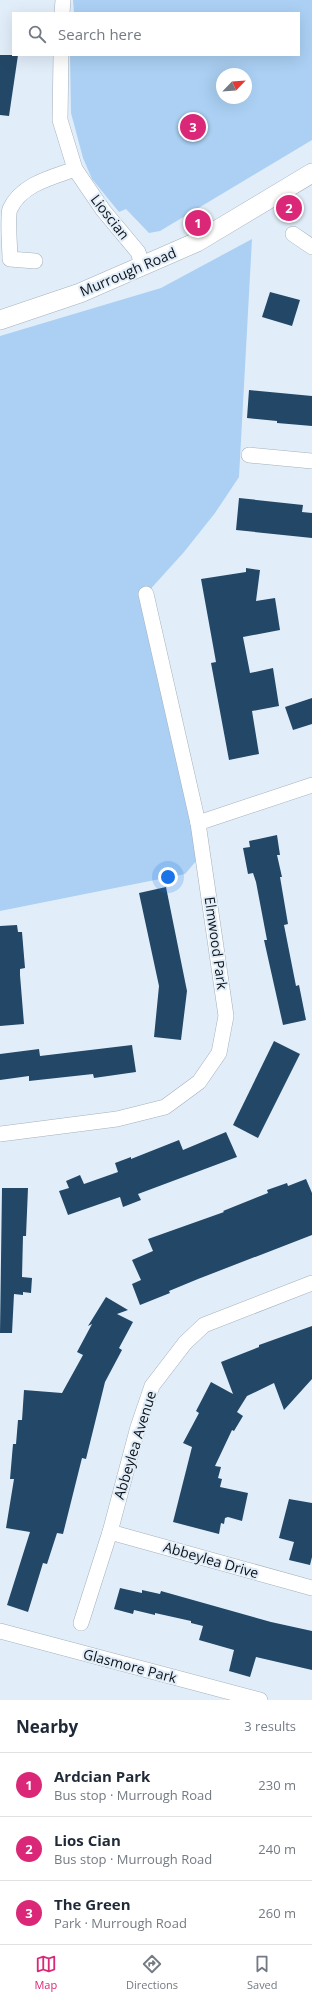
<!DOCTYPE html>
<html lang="en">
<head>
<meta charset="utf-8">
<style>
  body { margin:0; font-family:"Open Sans",sans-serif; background:#f6f6f7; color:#1f2937 }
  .compass { position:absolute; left:216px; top:68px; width:36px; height:36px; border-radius:50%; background:#fff; box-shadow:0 4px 16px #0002; rotate:65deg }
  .you { position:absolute; left:168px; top:877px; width:14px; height:14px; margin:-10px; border:3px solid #fff; border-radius:50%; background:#1a73e8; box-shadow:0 0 0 6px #1a73e833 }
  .badge { display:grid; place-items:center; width:26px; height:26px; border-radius:50%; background:#db2777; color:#fff; font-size:13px; font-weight:700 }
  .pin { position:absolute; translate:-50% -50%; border:2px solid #fff; box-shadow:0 1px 4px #0006 }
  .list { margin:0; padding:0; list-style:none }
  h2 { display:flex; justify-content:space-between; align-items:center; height:52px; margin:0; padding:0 16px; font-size:17px }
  h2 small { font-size:13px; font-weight:400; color:#747a83 }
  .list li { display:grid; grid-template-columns:26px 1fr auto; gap:12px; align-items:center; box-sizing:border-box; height:64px; padding:0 16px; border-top:1px solid #e0e1e3 }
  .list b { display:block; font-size:15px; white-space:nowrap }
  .list p { margin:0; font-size:13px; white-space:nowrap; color:#747a83 }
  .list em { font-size:13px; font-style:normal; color:#747a83 }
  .icon { flex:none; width:22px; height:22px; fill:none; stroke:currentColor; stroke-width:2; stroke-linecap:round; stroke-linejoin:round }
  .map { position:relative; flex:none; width:312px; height:1700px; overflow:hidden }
  .search { position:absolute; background:#fff; box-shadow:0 4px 16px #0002; left:12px; right:12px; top:12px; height:44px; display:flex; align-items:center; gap:10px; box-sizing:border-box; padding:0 14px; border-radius:0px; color:#747a83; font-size:15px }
  .sheet { height:244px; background:#fff }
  nav { display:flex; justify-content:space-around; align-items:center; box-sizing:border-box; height:56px; border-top:1px solid #e0e1e3; background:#fff; font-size:11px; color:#747a83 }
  nav a { display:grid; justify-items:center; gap:2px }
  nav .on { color:#db2777 }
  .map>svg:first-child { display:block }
</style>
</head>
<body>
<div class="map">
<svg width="312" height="1700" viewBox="0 0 312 1700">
  <rect width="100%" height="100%" fill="#e1eefa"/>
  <g fill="#abd0f3" fill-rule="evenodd">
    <path d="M73,0H312V140L160,231L149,233L126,209L119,212L92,179L83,158L71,113L70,55H299V13H74ZM222,74H246V98H222Z"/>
    <path d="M252,239L239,477L215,513L184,552L146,594L203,853L185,874L0,911V336L161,288Z"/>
  </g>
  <g fill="#234867">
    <path d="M0,55H18L9,116L0,115Z"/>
    <path d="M270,292L300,300L292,326L262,317Z"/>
    <path d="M249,390L312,396V426L277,423V421L247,418Z"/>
    <path d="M239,498L303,505L302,512L312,513V538L236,530Z"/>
    <path d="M246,568L260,570L256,601L275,598L280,630L243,637L250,673L273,668L279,706L252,711L259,754L229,760L211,663L216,662L201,579L246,572Z"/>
    <path d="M312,698V724L293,730L285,707Z"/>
    <path d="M277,835L280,855H277L282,877H280L288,924L284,925L296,986L299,985L306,1020L283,1025L264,940H267L256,882L253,873L248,874L243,848L250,847L249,841Z"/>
    <path d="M166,887L187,991L181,1040L154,1037L159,986L139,893Z"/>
    <path d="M17,925L18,932H22L25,968L20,969V975L24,1024L0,1026V926Z"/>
    <path d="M274,1041L300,1054L258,1138L233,1125Z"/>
    <path d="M132,1045L136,1072L94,1078L93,1074L29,1081V1076L0,1080V1054L39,1049L40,1056Z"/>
    <path d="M226,1132L237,1157L138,1194L141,1200L123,1207L120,1197L68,1215L59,1191L69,1188L66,1181L80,1175L84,1184L118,1172L115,1163L131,1157V1159L179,1140L183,1150Z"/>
    <path d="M306,1179L312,1193V1235L198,1279L169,1291L170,1293L140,1305L132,1284L141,1280L132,1260L153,1251L148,1239L224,1212L223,1211L268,1193L267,1190L287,1183L288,1186Z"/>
    <path d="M2,1188H28L26,1236H23L22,1277L32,1278L31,1293L23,1292V1295L14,1294L12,1333H0Z"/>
    <path d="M106,1297L128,1310L117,1314L133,1322L119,1348L122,1350L105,1382L86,1459L82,1458L63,1534L57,1533L47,1564L43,1563L28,1612L7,1605L30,1532L6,1528L14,1479H10L13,1444H16L18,1420H22L24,1390L62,1393L83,1355L77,1352L92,1324L88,1326Z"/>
    <path d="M312,1326V1379L284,1410L274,1383L247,1396L237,1412L243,1416L234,1431L232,1430L215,1466L221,1467L218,1478L222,1479L220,1487L248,1493L242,1521L228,1517L225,1518L224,1524L221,1523L219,1534L173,1522L192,1447L183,1443L199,1413L196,1411L211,1382L233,1394L221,1362L259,1347V1345Z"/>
    <path d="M289,1499L312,1503V1557L310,1565L289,1560L294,1542L279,1538Z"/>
    <path d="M120,1588L142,1593V1590L160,1594L161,1591L271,1622L312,1631V1670L256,1657L250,1677L229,1671L234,1650L199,1640L203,1626L191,1623V1621L155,1613V1615L134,1610L133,1614L114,1609Z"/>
  </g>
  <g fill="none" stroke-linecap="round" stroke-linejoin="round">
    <defs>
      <g id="minor">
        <path d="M62,13L63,0"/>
        <path d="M61,55L60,120L75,169L103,210L138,252L143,267"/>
        <path d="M293,234L312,247"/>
        <path d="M35,261L10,259C10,249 7,216 10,209C21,184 53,177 75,169"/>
        <path d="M249,455L312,461"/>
        <path d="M198,823L312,785"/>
        <path d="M0,1134L117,1119L165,1107L199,1082L219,1053L226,1016L198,823L146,594"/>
        <path d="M110,1532L312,1588"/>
        <path d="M81,1623L110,1532L138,1427L152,1386L185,1343L204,1325L312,1283"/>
        <path d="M0,1631L260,1700"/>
      </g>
      <path id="tertiary" d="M0,320L80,293L197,242L312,173"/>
    </defs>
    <use href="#minor" stroke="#a4b0bc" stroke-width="16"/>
    <use href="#tertiary" stroke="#a4b0bc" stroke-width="20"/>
    <use href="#minor" stroke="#fff" stroke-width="15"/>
    <use href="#tertiary" stroke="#fff" stroke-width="19"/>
  </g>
  <g text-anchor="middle" stroke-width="4" stroke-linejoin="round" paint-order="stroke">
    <g font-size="14" fill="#0d1115" stroke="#e1eefa">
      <text transform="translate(110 217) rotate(52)" y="5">Lioscian</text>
      <text transform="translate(128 272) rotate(-23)" y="5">Murrough Road</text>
      <text transform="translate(216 943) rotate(82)" y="5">Elmwood Park</text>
      <text transform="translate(135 1445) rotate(-73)" y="5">Abbeylea Avenue</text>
      <text transform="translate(211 1560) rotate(16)" y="5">Abbeylea Drive</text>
      <text transform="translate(130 1666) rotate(15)" y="5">Glasmore Park</text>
    </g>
  </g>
</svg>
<svg class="compass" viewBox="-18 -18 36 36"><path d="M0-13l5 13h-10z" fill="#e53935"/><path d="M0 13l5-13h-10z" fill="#747a83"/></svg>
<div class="you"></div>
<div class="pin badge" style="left:198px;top:223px">1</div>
<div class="pin badge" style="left:289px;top:208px">2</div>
<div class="pin badge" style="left:193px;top:127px">3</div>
<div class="search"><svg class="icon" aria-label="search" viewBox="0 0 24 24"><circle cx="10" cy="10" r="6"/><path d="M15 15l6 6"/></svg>Search here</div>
</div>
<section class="sheet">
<h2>Nearby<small>3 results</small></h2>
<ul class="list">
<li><span class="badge">1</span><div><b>Ardcian Park</b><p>Bus stop · Murrough Road</p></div><em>230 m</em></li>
<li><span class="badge">2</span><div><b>Lios Cian</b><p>Bus stop · Murrough Road</p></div><em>240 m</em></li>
<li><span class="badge">3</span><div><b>The Green</b><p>Park · Murrough Road</p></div><em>260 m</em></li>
</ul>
</section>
<nav>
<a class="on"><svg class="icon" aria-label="map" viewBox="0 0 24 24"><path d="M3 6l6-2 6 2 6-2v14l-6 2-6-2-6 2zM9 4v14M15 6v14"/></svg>Map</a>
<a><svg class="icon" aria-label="directions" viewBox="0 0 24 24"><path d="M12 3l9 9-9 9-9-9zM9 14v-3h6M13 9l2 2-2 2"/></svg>Directions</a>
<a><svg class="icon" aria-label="saved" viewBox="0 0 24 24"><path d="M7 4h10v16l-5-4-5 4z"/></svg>Saved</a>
</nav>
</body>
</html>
